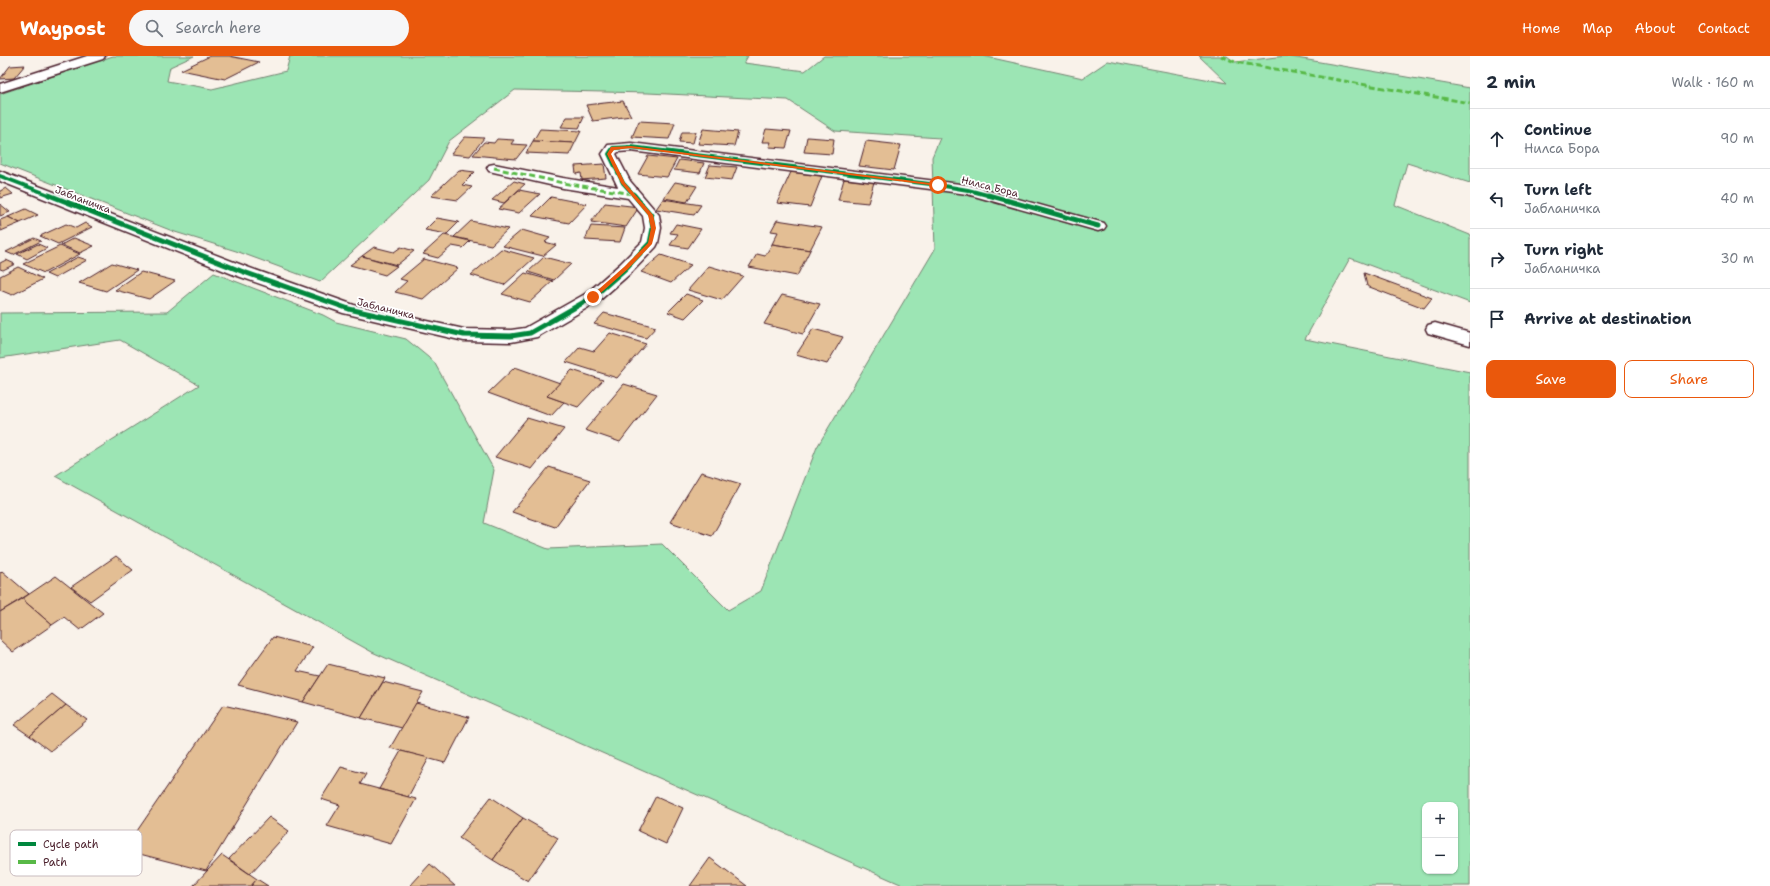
<!DOCTYPE html>
<html lang="en">
<head>
<meta charset="utf-8">
<style>
  body { margin:0; font-family:"Shantell Sans",sans-serif; background:#f6f6f7; color:#1f2937 }
  .controls { position:absolute; right:12px; bottom:12px; display:grid; overflow:hidden; border-radius:8px; box-shadow:0 1px 3px #0004 }
  .controls button { width:36px; height:36px; display:grid; place-items:center; padding:0; border:0; border-bottom:1px solid #e0e1e3; background:#fff; color:#1f2937; font:20px sans-serif }
  .stop { position:absolute; width:12px; height:12px; margin:-9px; border:3px solid #ea580c; border-radius:50%; background:#fff }
  .stop.end { background:#ea580c; border-color:#fff; box-shadow:0 1px 4px #0008 }
  .list { margin:0; padding:0; list-style:none }
  h2 { display:flex; justify-content:space-between; align-items:center; height:52px; margin:0; padding:0 16px; font-size:17px }
  h2 small { font-size:13px; font-weight:400; color:#747a83 }
  .list li { display:grid; grid-template-columns:26px 1fr auto; gap:12px; align-items:center; box-sizing:border-box; height:60px; padding:0 16px; border-top:1px solid #e0e1e3 }
  .list b { display:block; font-size:15px; white-space:nowrap }
  .list p { margin:0; font-size:13px; white-space:nowrap; color:#747a83 }
  .list em { font-size:13px; font-style:normal; color:#747a83 }
  .actions { display:flex; gap:8px; padding:12px 16px }
  .actions a { flex:1; padding:9px 0; border:1px solid #ea580c; border-radius:8px; text-align:center; font-size:14px; color:#ea580c }
  .actions .main { background:#ea580c; color:#fff }
  .icon { flex:none; width:22px; height:22px; fill:none; stroke:currentColor; stroke-width:2; stroke-linecap:round; stroke-linejoin:round }
  .map { position:relative; flex:none; width:1470px; height:830px; overflow:hidden }
  header { display:flex; align-items:center; gap:24px; box-sizing:border-box; height:56px; padding:0 20px; background:#ea580c; color:#fff }
  header strong { font-size:19px }
  nav { display:flex; gap:22px; margin-inline-start:auto; font-size:14px }
  .search { width:280px; height:36px; background:#f6f6f7; display:flex; align-items:center; gap:10px; box-sizing:border-box; padding:0 14px; border-radius:22px; color:#747a83; font-size:15px }
  main { display:flex }
  aside { flex:1; background:#fff }
  .map>svg:first-child { display:block }
</style>
</head>
<body>
<header>
<strong>Waypost</strong>
<div class="search"><svg class="icon" aria-label="search" viewBox="0 0 24 24"><circle cx="10" cy="10" r="6"/><path d="M15 15l6 6"/></svg>Search here</div>
<nav><a>Home</a><a>Map</a><a>About</a><a>Contact</a></nav>
</header>
<main>
<div class="map">
<svg width="1470" height="830" viewBox="0 0 1470 830">
  <rect width="100%" height="100%" fill="#f9f2ea"/>
  <filter id="ink" filterUnits="userSpaceOnUse"><feTurbulence type="fractalNoise" baseFrequency=".025" numOctaves="2"/><feDisplacementMap in="SourceGraphic" scale="8" xChannelSelector="R" yChannelSelector="G"/><feConvolveMatrix kernelMatrix="1 2 1 2 8 2 1 2 1" color-interpolation-filters="sRGB"/></filter>
  <g filter="url(#ink)">
    <path fill="#9ce5b4" stroke="#738270" fill-rule="evenodd" d="M113,0H194L170,11L167,25L212,33L286,15L290,0H748L744,7L805,15L824,0H983L1083,22L1108,5L1227,27L1199,0H1227L1235,6L1285,0L1470,32V127L1407,107L1395,149L1470,179V247L1350,202L1305,283L1470,316V830H905L372,596L55,420L199,329L120,284L0,302V257L167,256L214,217L323,259L336,266L406,283L434,306L494,414L484,467L548,493L662,488L728,554L761,535L817,391L935,193L932,101L940,82L835,75L788,44L648,37L515,34L449,85L429,124L320,226L236,195L175,176L0,107V38ZM1425,749H1455V815H1425Z"/>
    <g fill="#e3be94" stroke="#4a1f2b">
      <path d="M210,0H229L259,6L225,23L181,14Z"/>
      <path d="M25,9L14,22L0,23L10,10Z"/>
      <path d="M623,45L631,60L593,65L586,49Z"/>
      <path d="M567,61H584L579,72L561,71Z"/>
      <path d="M639,65L675,67L669,83L632,81Z"/>
      <path d="M540,73L581,75L575,87L533,85Z"/>
      <path d="M703,73L738,76L734,90L698,88Z"/>
      <path d="M766,73L791,75L786,92L769,91L771,86H762Z"/>
      <path d="M682,76H696L693,87L679,86Z"/>
      <path d="M465,81L484,82L470,100L451,98Z"/>
      <path d="M807,81L834,83L832,98L804,96Z"/>
      <path d="M497,83L514,84L511,88L527,89L516,103L473,99L484,86L494,87Z"/>
      <path d="M533,85L575,87L569,99L526,97Z"/>
      <path d="M866,85L901,89L894,114L859,110Z"/>
      <path d="M648,100L677,103L667,121L638,118Z"/>
      <path d="M679,104L704,107L700,117L674,114Z"/>
      <path d="M604,108L606,122L582,124L581,117L576,118L575,110Z"/>
      <path d="M710,109L737,111L732,124L705,121Z"/>
      <path d="M459,114L475,116L462,129L472,131L458,144L431,140Z"/>
      <path d="M791,116L822,120L810,151L777,147Z"/>
      <path d="M844,123L874,126L868,147L838,144Z"/>
      <path d="M514,125L525,128L504,147L492,144Z"/>
      <path d="M675,126L697,130L687,146L664,142Z"/>
      <path d="M6,132L13,138L0,142V135Z"/>
      <path d="M519,134L540,138L519,157L498,153Z"/>
      <path d="M551,141L587,148L569,167L532,160Z"/>
      <path d="M663,143L701,149L694,159L656,153Z"/>
      <path d="M605,147L639,151L626,171L591,166Z"/>
      <path d="M0,148L10,156L0,160Z"/>
      <path d="M26,153L38,159L20,167L8,161Z"/>
      <path d="M8,161L20,167L1,175L0,164Z"/>
      <path d="M437,162L459,166L447,178L425,174Z"/>
      <path d="M777,164L822,171L810,194L772,188L778,176L771,175Z"/>
      <path d="M471,165L508,173L491,189L454,181Z"/>
      <path d="M85,167L92,171L58,188L40,180L66,168L76,172Z"/>
      <path d="M676,168L701,173L688,192L670,189L678,178L670,177Z"/>
      <path d="M591,170L625,172L620,186L585,184Z"/>
      <path d="M522,174L550,182L545,186L556,189L543,200L503,190Z"/>
      <path d="M444,179L470,185L463,192L452,190L438,202L423,198Z"/>
      <path d="M34,182L41,185L13,199L6,196Z"/>
      <path d="M74,182L94,190L80,197L61,189Z"/>
      <path d="M38,188L47,192L27,203L17,198Z"/>
      <path d="M772,188L810,194L797,220L749,211L757,198L765,200Z"/>
      <path d="M60,190L80,198L44,217L23,208Z"/>
      <path d="M374,191L394,196L401,191L414,195L397,209L362,200Z"/>
      <path d="M501,193L534,202L504,229L471,219Z"/>
      <path d="M661,199L691,209L671,227L641,216Z"/>
      <path d="M362,200L397,210L385,219L350,209Z"/>
      <path d="M78,201L87,204L55,222L46,218Z"/>
      <path d="M544,201L571,208L554,224L528,216Z"/>
      <path d="M424,203L458,212L423,243L395,236L407,225L400,223Z"/>
      <path d="M6,204L15,208L3,214L0,213V207Z"/>
      <path d="M112,207L137,214L106,235L79,227Z"/>
      <path d="M709,210L743,220L722,244L688,234Z"/>
      <path d="M18,211L43,223L12,239L0,234V220Z"/>
      <path d="M141,216L175,225L149,243L115,234Z"/>
      <path d="M525,217L553,225L530,246L502,238Z"/>
      <path d="M1364,217L1432,242L1424,252L1367,230Z"/>
      <path d="M686,238L703,244L685,262L668,256Z"/>
      <path d="M782,239L820,248L803,278L764,268Z"/>
      <path d="M604,257L656,271L646,282L594,268Z"/>
      <path d="M813,273L843,281L827,308L796,299Z"/>
      <path d="M610,277L646,288L617,322L566,306L580,291L594,295Z"/>
      <path d="M515,311L560,327L547,340L564,346L551,360L488,337Z"/>
      <path d="M572,314L603,324L578,351L547,340Z"/>
      <path d="M624,328L657,338L620,386L585,374Z"/>
      <path d="M527,362L564,373L532,413L495,401Z"/>
      <path d="M549,411L590,424L555,471L512,456Z"/>
      <path d="M701,416L741,428L712,480L670,466Z"/>
      <path d="M116,500L133,514L90,545L71,531Z"/>
      <path d="M2,515L29,538L0,556V517Z"/>
      <path d="M56,520L103,557L80,574L64,561L52,569L22,543Z"/>
      <path d="M22,543L52,569L13,596L0,584V556Z"/>
      <path d="M273,581L313,591L297,615L320,620L303,646L238,629Z"/>
      <path d="M328,608L385,622L361,662L303,646Z"/>
      <path d="M383,626L423,636L402,672L361,662Z"/>
      <path d="M52,638L66,649L30,680L14,669Z"/>
      <path d="M416,647L469,661L445,707L390,692Z"/>
      <path d="M66,649L87,664L50,695L30,680Z"/>
      <path d="M223,649L297,666L206,815L124,794Z"/>
      <path d="M401,695L429,702L408,741L379,733Z"/>
      <path d="M341,711L366,718L360,728L416,743L391,788L327,770L340,749L321,743Z"/>
      <path d="M656,740L683,752L666,788L638,775Z"/>
      <path d="M491,741L523,762L493,804L459,782Z"/>
      <path d="M269,761L289,775L250,818L229,803Z"/>
      <path d="M523,762L558,782L528,825L493,804Z"/>
      <path d="M222,799L257,823L251,830H193Z"/>
      <path d="M710,802L747,830H690Z"/>
      <path d="M430,808L455,830H410Z"/>
      <path d="M257,823L268,830H251Z"/>
    </g>
    <g fill="none" stroke-linecap="round" stroke-linejoin="round">
      <defs>
        <g id="minor">
          <path d="M87,0H105L103,3L0,36V28Z"/>
          <path d="M631,87L968,129L1104,167L1106,170L1104,173L1098,175L967,138L938,134L631,95L618,96L616,98L630,125L659,159L661,172L658,187L656,191L632,216L599,245L537,281L511,286L464,285L343,257L235,219L0,125V115L247,211L354,249L464,273L511,274L525,272L587,237L620,208L642,186L645,172L643,160L628,142L563,132L489,115L487,112L489,109L494,108L563,122L618,131L602,98L608,89Z"/>
          <path d="M1435,267L1470,277V289L1428,277L1426,273L1428,269Z"/>
        </g>
      </defs>
      <use href="#minor" stroke="#4a1f2b" stroke-width="3"/>
      <use href="#minor" fill="#fff" fill-rule="evenodd"/>
      <g stroke="#58b947" stroke-width="3" stroke-dasharray="6 3" stroke-linecap="butt">
        <path d="M1221,0L1235,6L1470,47"/>
        <path d="M494,112L563,127L633,138"/>
      </g>
      <defs>
        <g id="cycleway-far1">
          <path d="M0,120L52,140"/>
          <path d="M635,140L623,127L609,98L613,92L631,91L938,129L968,134L991,140"/>
        </g>
        <g id="cycleway">
          <path d="M49,139L241,215L349,253L464,279L511,280L530,277L593,241L626,212L650,187L653,172L651,159L634,139"/>
          <path d="M988,139L1098,170"/>
        </g>
      </defs>
      <use href="#cycleway-far1" stroke="#fff" stroke-width="5.5"/>
      <use href="#cycleway" stroke="#fff" stroke-width="7"/>
      <use href="#cycleway-far1" stroke="#00873e" stroke-width="4"/>
      <use href="#cycleway" stroke="#00873e" stroke-width="5"/>
    </g>
  </g>
  <path fill="#ea580c" d="M631,90L938,128L940,129L938,130L631,92L614,94L611,98L625,127L653,159L656,172L652,188L628,213L595,242H591V240L624,211L648,187L651,172L648,159L621,127L607,98L611,91Z"/>
  <g text-anchor="middle" stroke-width="3.5" stroke-linejoin="round" paint-order="stroke">
    <g font-size="10" fill="#4a1f2b" stroke="#fff">
      <text transform="translate(990 130) rotate(14)" y="4">Нилса Бора</text>
      <text transform="translate(83 143) rotate(21)" y="4">Јабланичка</text>
      <text transform="translate(386 252) rotate(14)" y="4">Јабланичка</text>
    </g>
  </g>
  <rect x="10" y="774" width="132" height="46" rx="6" fill="#fff" stroke="#c9bcbf" stroke-width="1"/>
  <rect x="18" y="786" width="18" height="4" fill="#00873e"/>
  <rect x="18" y="804" width="18" height="4" fill="#58b947"/>
  <g font-size="11" fill="#4a1f2b">
    <text x="43" y="792">Cycle path</text>
    <text x="43" y="810">Path</text>
  </g>
</svg>
<div class="controls">
<button>+</button>
<button>−</button>
</div>
<div class="stop" style="left:938px;top:129px"></div>
<div class="stop end" style="left:593px;top:241px"></div>
</div>
<aside>
<h2>2 min<small>Walk · 160 m</small></h2>
<ul class="list">
<li><svg class="icon" aria-label="ahead" viewBox="0 0 24 24"><path d="M12 20V5M6 11l6-6 6 6"/></svg><div><b>Continue</b><p>Нилса Бора</p></div><em>90 m</em></li>
<li><svg class="icon" aria-label="left" viewBox="0 0 24 24"><path d="M17 20v-9H6M10 6l-5 5 5 5"/></svg><div><b>Turn left</b><p>Јабланичка</p></div><em>40 m</em></li>
<li><svg class="icon" aria-label="right" viewBox="0 0 24 24"><path d="M7 20v-9h11M14 6l5 5-5 5"/></svg><div><b>Turn right</b><p>Јабланичка</p></div><em>30 m</em></li>
<li><svg class="icon" aria-label="arrive" viewBox="0 0 24 24"><path d="M6 21V4h12l-3 4 3 4H6"/></svg><div><b>Arrive at destination</b></div></li>
</ul>
<div class="actions"><a class="main">Save</a><a>Share</a></div>
</aside>
</main>
</body>
</html>
